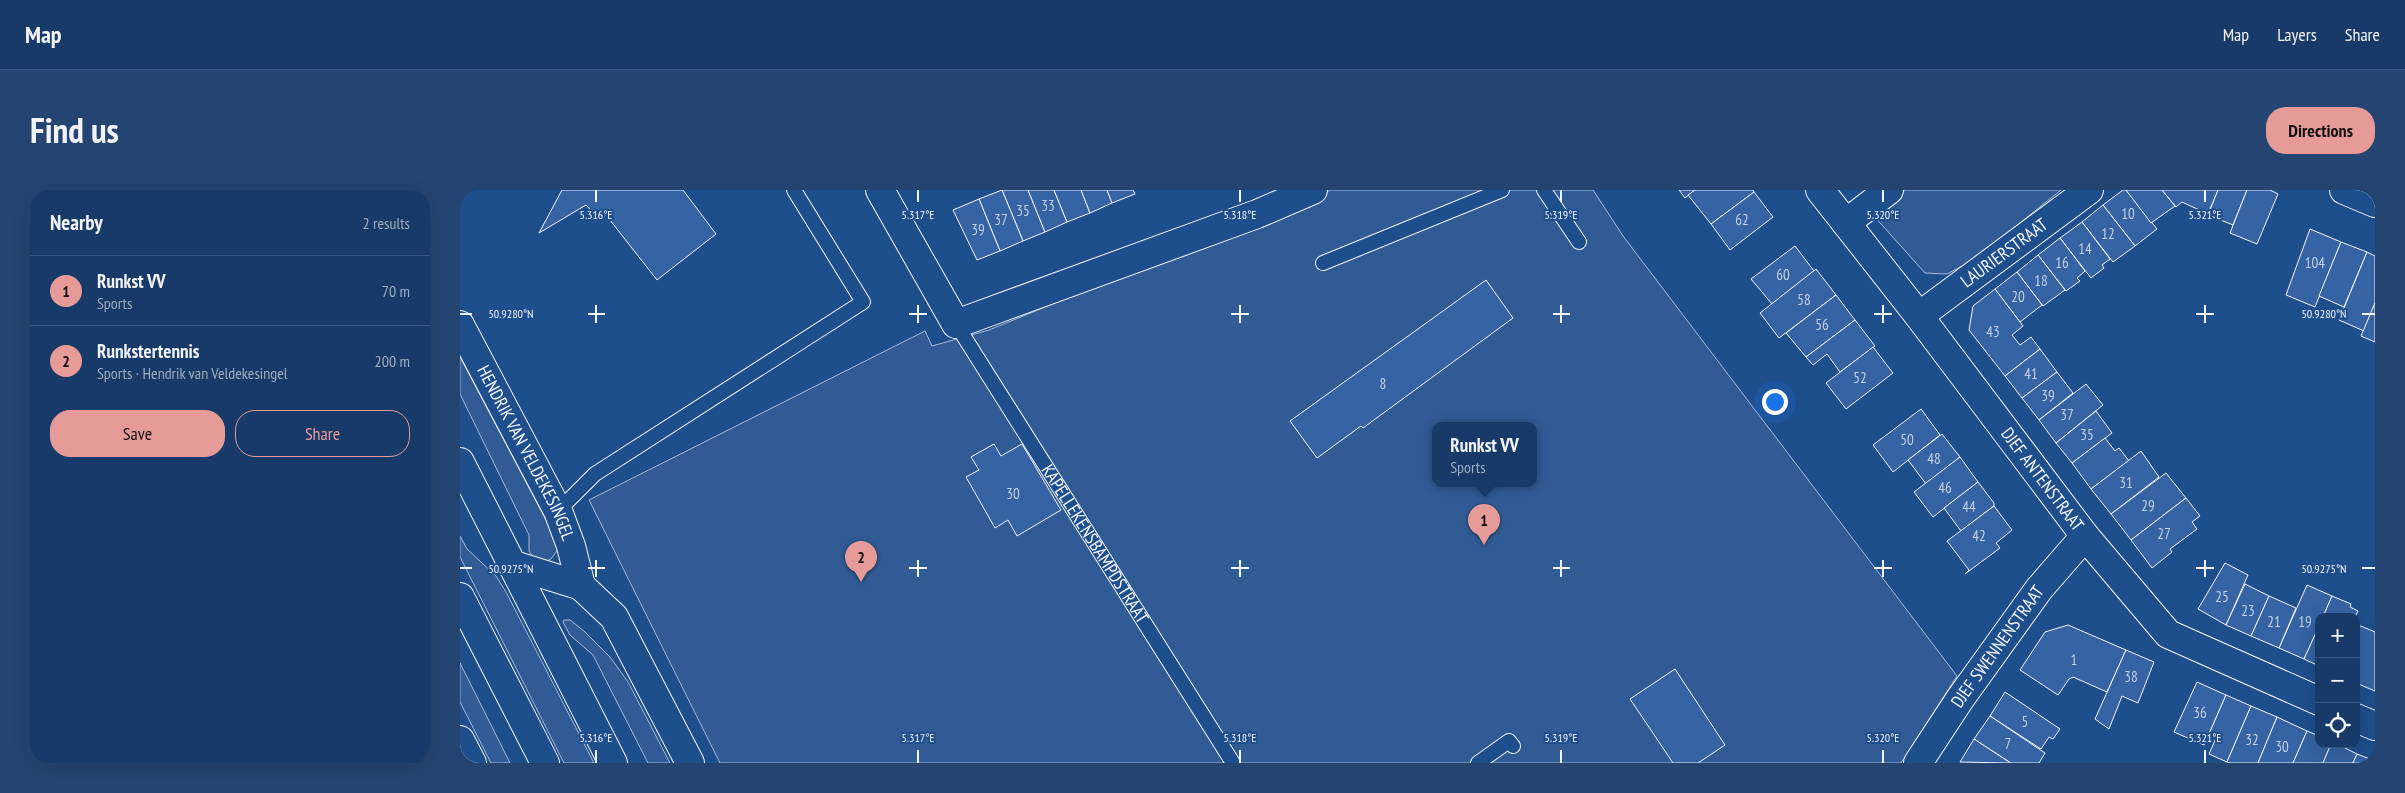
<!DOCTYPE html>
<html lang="en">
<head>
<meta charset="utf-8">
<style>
  body { margin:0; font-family:"PT Sans Narrow",sans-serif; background:#244571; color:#f1f3f6 }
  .controls { position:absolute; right:15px; bottom:15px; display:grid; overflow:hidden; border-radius:10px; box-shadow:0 5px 20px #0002 }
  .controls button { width:45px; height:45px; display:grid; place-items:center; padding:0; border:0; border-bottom:1px solid #36547d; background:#173a69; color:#f1f3f6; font:25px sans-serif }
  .you { position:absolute; left:1314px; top:211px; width:18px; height:18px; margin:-12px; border:4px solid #fff; border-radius:50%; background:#1a73e8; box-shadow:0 0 0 8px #1a73e833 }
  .badge { display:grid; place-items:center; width:32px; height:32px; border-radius:50%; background:#e69b98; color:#111; font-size:16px; font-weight:700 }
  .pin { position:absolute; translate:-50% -41px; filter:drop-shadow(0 1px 2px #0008) }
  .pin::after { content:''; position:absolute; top:26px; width:18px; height:15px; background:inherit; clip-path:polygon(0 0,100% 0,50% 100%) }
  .popup { position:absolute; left:972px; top:232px; width:105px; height:65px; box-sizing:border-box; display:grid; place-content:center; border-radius:10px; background:#173a69; filter:drop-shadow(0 1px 4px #0005); font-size:16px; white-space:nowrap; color:#9eadc0 }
  .popup b { font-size:19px; color:#f1f3f6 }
  .popup::after { content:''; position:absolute; left:50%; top:100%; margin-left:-10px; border:10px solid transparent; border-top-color:#173a69 }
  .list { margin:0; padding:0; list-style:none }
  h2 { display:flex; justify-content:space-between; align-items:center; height:65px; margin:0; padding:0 20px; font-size:21px }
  h2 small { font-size:16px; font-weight:400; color:#9eadc0 }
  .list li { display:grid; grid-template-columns:32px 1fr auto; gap:15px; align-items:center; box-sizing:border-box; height:70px; padding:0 20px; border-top:1px solid #36547d }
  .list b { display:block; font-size:19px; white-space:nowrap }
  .list p { margin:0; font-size:16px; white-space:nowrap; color:#9eadc0 }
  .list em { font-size:16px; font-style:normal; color:#9eadc0 }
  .actions { display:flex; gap:10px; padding:15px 20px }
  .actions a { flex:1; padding:11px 0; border:1px solid #e69b98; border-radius:20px; text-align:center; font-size:18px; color:#e69b98 }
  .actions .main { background:#e69b98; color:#111 }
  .icon { flex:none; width:28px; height:28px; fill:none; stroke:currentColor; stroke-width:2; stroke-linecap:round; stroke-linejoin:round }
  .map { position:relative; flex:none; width:1915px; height:573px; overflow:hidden; border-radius:20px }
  header { display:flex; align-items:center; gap:30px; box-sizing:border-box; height:70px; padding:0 25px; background:#173a69; border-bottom:1px solid #36547d }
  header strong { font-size:24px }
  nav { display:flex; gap:28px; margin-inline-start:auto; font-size:18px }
  .intro { display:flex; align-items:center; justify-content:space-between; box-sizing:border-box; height:120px; padding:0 30px }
  h1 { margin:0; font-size:35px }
  .button { padding:12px 22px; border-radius:20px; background:#e69b98; color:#111; font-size:18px; font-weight:700 }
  main { display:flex; gap:30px; padding:0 30px }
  aside { flex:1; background:#173a69; border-radius:20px; box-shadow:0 5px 20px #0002 }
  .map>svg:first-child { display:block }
</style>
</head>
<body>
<header>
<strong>Map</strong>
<nav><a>Map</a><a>Layers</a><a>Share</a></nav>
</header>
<div class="intro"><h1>Find us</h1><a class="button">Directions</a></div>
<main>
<aside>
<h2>Nearby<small>2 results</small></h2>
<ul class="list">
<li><span class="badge">1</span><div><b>Runkst VV</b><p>Sports</p></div><em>70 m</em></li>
<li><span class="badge">2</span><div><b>Runkstertennis</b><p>Sports · Hendrik van Veldekesingel</p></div><em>200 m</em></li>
</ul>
<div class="actions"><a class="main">Save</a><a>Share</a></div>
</aside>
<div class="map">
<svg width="1915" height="573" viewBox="0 0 1915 573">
  <rect width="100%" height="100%" fill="#1f4e8c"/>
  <g fill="#305b95" stroke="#a8bbd7" fill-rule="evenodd">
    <path d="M871,0H1133L1163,46L1497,486L1441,573H260L129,310L465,141L472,156L529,140ZM975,236H1073V294H975Z"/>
    <path d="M1445,0H1601L1515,69L1487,84L1465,83L1413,25Z"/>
    <path d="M0,167L98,353L97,361L91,369L82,373L74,369L69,361V345L0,204Z"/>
    <path d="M0,346L7,359L36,386L46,402L134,573H104L0,367Z"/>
    <path d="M104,430H110L124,441L150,467L168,492L210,573H188L133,465L110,445L103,432Z"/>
    <path d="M0,473L50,573H31L0,512Z"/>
  </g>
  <g fill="#3563a3" stroke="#f2f6ff">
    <path d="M102,0H223L256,44L197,90L146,25L142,28L136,26L126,15L79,43Z"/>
    <path d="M542,0H568L585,42L563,51Z"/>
    <path d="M542,0L563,51L540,61L519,9Z"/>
    <path d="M568,0H594L607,32L585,42Z"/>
    <path d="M594,0H621L630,23L607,32Z"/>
    <path d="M621,0H647L652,13L630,23Z"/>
    <path d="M647,0H673L675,4L652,13Z"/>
    <path d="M1219,0H1235L1225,8Z"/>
    <path d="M1235,0H1293L1294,2L1251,34L1228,5Z"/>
    <path d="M1663,0H1666L1697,39L1675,56L1643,15Z"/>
    <path d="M1666,0H1702L1715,16L1691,33Z"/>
    <path d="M1702,0H1758L1748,24L1722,12L1716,17Z"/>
    <path d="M1758,0H1787L1773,35L1748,25Z"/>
    <path d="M1787,0H1810L1818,4L1797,54L1770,43Z"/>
    <path d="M1294,2L1313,27L1270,60L1251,34Z"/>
    <path d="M519,9L540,61L517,70L493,20Z"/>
    <path d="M1643,15L1675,56L1653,72L1622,32Z"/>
    <path d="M1622,32L1650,69L1642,75L1644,78L1631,88L1600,48Z"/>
    <path d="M1850,39L1881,52L1855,117L1826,105Z"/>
    <path d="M1600,48L1625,81L1617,88L1620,91L1606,101L1578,65Z"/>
    <path d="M1881,52L1907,62L1884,117L1859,106Z"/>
    <path d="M1335,56L1354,81L1312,114L1291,89Z"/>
    <path d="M1907,62L1915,66V113L1904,141L1879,130Z"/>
    <path d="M1578,65L1605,100L1583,116L1557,82Z"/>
    <path d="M1356,79L1376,105L1319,148L1300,123Z"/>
    <path d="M1557,82L1582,115L1560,132L1535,99Z"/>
    <path d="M1026,90L1053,128L903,238L901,236L857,268L830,231Z"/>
    <path d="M1535,99L1563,136L1552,145L1560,155L1571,147L1580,159L1545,186L1509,140L1513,116Z"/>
    <path d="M1376,105L1395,130L1346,167L1326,143Z"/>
    <path d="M1915,113V152L1901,146Z"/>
    <path d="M1395,130L1415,156L1380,182L1367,164L1353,175L1346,167Z"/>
    <path d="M1413,157L1433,183L1386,219L1366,193Z"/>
    <path d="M1580,159L1597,182L1562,208L1545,186Z"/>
    <path d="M1597,182L1613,203L1579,230L1562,208Z"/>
    <path d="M1626,194L1643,215L1596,253L1579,230Z"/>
    <path d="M1461,219L1480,245L1433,282L1413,255Z"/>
    <path d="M1636,221L1652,243L1612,273L1596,253Z"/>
    <path d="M1482,244L1500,267L1466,294L1448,270Z"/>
    <path d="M1645,248L1655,261L1659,258L1669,271L1631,299L1612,273Z"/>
    <path d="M534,254L541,266L562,254L601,320L557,346L548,330L535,338L506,287L519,280L511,267Z"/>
    <path d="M1681,261L1699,287L1651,324L1631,299Z"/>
    <path d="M1500,267L1518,292L1473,327L1454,302Z"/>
    <path d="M1706,283L1726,308L1671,350L1651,324Z"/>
    <path d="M1518,292L1534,313V316L1501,341L1484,318Z"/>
    <path d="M1726,308L1740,326L1732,332L1737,339L1710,359L1712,362L1692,378L1671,350Z"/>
    <path d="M1534,316L1552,340L1536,353L1540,358L1505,384L1509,380L1487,351Z"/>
    <path d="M1765,373L1788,385L1766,435L1738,419Z"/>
    <path d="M1785,394L1809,406L1791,446L1766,435Z"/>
    <path d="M1847,395L1872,406L1863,427H1859V436L1844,469L1819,458Z"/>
    <path d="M1809,406L1836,418L1819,458L1791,446Z"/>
    <path d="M1872,406L1891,414L1890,417L1898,421L1895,427H1863Z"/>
    <path d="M1896,434L1915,442V501L1896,493Z"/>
    <path d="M1608,435L1666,460L1647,502L1613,487L1609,489L1598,505L1560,480L1585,442Z"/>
    <path d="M1859,436V476L1844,469Z"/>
    <path d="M1666,460L1694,472L1678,513L1662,506L1649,539L1635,529Z"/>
    <path d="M1215,479L1265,555L1238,573H1213L1170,509Z"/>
    <path d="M1737,492L1766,505L1744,555L1714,542Z"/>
    <path d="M1545,502L1600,539L1593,549L1589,547L1581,559L1530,526Z"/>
    <path d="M1766,505L1791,516L1767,572L1749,564L1756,548L1749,544Z"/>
    <path d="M1791,516L1817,527L1798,573H1770L1767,572Z"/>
    <path d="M1530,526L1585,563L1579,573H1551L1514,549Z"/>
    <path d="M1817,527L1847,541L1833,573H1798Z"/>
    <path d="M1847,541L1859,546V554H1871L1863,573H1833Z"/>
    <path d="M1514,549L1549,572V573L1500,572Z"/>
    <path d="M1871,554H1877L1897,564L1893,573H1863Z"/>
    <path d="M1897,564L1915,571V573H1893Z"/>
  </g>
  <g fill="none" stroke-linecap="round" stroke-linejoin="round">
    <defs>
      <g id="service">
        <path d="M1084,0L1119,52"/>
        <path d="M863,73L1042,0"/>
        <path id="s1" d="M496,134L773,573"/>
        <path d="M98,321L135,284L403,112L334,0"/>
        <path d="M1018,573L1049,551L1053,556"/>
      </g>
      <g id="minor">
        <path d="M420,0L496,134L797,24L853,0"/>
        <path id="s2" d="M1360,0L1459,126L1625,346L1708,444L1859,511"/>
        <path d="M1884,0L1915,13"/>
        <path d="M1386,33L1429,0"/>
        <path id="s3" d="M1459,126L1629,0"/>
        <path id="s4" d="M0,135L98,321L111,356L121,396"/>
        <path d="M51,374L121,396L154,427L230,573"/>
        <path d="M1896,528L1915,536"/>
        <path d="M0,550L12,573"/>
        <path id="s5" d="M1458,573L1500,509L1579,399L1625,346"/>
      </g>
      <g id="trunk">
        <path d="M0,272L153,573"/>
        <path d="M0,407L85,573"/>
      </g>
    </defs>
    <use href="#service" stroke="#f2f6ff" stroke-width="16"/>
    <use href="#minor" stroke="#f2f6ff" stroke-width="30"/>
    <use href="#trunk" stroke="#f2f6ff" stroke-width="30"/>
    <use href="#service" stroke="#1f4e8c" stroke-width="14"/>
    <use href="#minor" stroke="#1f4e8c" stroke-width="28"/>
    <use href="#trunk" stroke="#1f4e8c" stroke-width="28"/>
  </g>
  <path fill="none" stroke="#f2f6ff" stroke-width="2" d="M136,0V12M458,0V12M780,0V12M1101,0V12M1423,0V12M1745,0V12M136,115V133M458,115V133M780,115V133M1101,115V133M1423,115V133M1745,115V133M0,124H12M128,124H145M449,124H467M771,124H789M1093,124H1110M1414,124H1432M1736,124H1754M1902,124H1915M136,370V387M458,370V387M780,370V387M1101,370V387M1423,370V387M1745,370V387M0,378H12M128,378H145M449,378H467M771,378H789M1093,378H1110M1414,378H1432M1736,378H1754M1902,378H1915M136,560V573M458,560V573M780,560V573M1101,560V573M1423,560V573M1745,560V573"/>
  <g text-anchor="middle" stroke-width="4" stroke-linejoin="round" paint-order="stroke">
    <g font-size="15" fill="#c3d1e8">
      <text x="588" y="21">33</text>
      <text x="563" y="26">35</text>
      <text x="1668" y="29">10</text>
      <text x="541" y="35">37</text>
      <text x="1282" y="35">62</text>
      <text x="518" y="45">39</text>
      <text x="1648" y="49">12</text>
      <text x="1625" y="64">14</text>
      <text x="1602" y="78">16</text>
      <text x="1855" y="78">104</text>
      <text x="1323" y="90">60</text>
      <text x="1581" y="96">18</text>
      <text x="1558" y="112">20</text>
      <text x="1344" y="115">58</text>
      <text x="1362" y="140">56</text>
      <text x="1533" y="147">43</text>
      <text x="1571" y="189">41</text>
      <text x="1400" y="193">52</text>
      <text x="923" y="199">8</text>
      <text x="1588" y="211">39</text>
      <text x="1607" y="230">37</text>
      <text x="1627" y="250">35</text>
      <text x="1447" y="255">50</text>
      <text x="1474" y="274">48</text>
      <text x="1666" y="298">31</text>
      <text x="1485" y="303">46</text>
      <text x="553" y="309">30</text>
      <text x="1688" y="321">29</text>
      <text x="1509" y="322">44</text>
      <text x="1704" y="349">27</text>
      <text x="1519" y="351">42</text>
      <text x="1762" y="412">25</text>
      <text x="1788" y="426">23</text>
      <text x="1814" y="437">21</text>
      <text x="1845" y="437">19</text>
      <text x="1614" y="475">1</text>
      <text x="1671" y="492">38</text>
      <text x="1740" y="528">36</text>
      <text x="1565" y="537">5</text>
      <text x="1792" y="555">32</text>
      <text x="1548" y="559">7</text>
      <text x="1822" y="562">30</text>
    </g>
    <g font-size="18" fill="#f2f6ff" stroke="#1f4e8c">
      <text dy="6" stroke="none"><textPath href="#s3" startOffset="106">LAURIERSTRAAT</textPath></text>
      <text dy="6" stroke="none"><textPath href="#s4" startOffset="144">HENDRIK VAN VELDEKESINGEL</textPath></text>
      <text dy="6" stroke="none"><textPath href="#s2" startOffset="365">DJEF ANTENSTRAAT</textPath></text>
      <text dy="6" stroke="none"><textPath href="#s1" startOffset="260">KAPELLEKENSBAMPDSTRAAT</textPath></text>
      <text dy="6" stroke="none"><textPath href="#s5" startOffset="141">DJEF SWENNENSTRAAT</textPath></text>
    </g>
  </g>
  <g font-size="12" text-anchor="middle" fill="#f2f6ff" stroke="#1f4e8c" stroke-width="4" stroke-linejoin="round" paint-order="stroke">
    <text x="136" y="29">5.316°E</text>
    <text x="458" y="29">5.317°E</text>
    <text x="780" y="29">5.318°E</text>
    <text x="1101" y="29">5.319°E</text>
    <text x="1423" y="29">5.320°E</text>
    <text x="1745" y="29">5.321°E</text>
    <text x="51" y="128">50.9280°N</text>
    <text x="1864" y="128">50.9280°N</text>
    <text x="51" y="383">50.9275°N</text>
    <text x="1864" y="383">50.9275°N</text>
    <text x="136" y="552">5.316°E</text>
    <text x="458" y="552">5.317°E</text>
    <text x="780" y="552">5.318°E</text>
    <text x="1101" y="552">5.319°E</text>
    <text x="1423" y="552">5.320°E</text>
    <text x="1745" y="552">5.321°E</text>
  </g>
</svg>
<div class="controls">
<button>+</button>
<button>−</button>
<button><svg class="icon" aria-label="locate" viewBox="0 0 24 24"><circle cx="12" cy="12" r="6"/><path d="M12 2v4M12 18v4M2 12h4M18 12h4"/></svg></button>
</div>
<div class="you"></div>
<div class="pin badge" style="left:1024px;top:355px">1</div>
<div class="popup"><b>Runkst VV</b>Sports</div>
<div class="pin badge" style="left:401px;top:392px">2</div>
</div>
</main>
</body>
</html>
